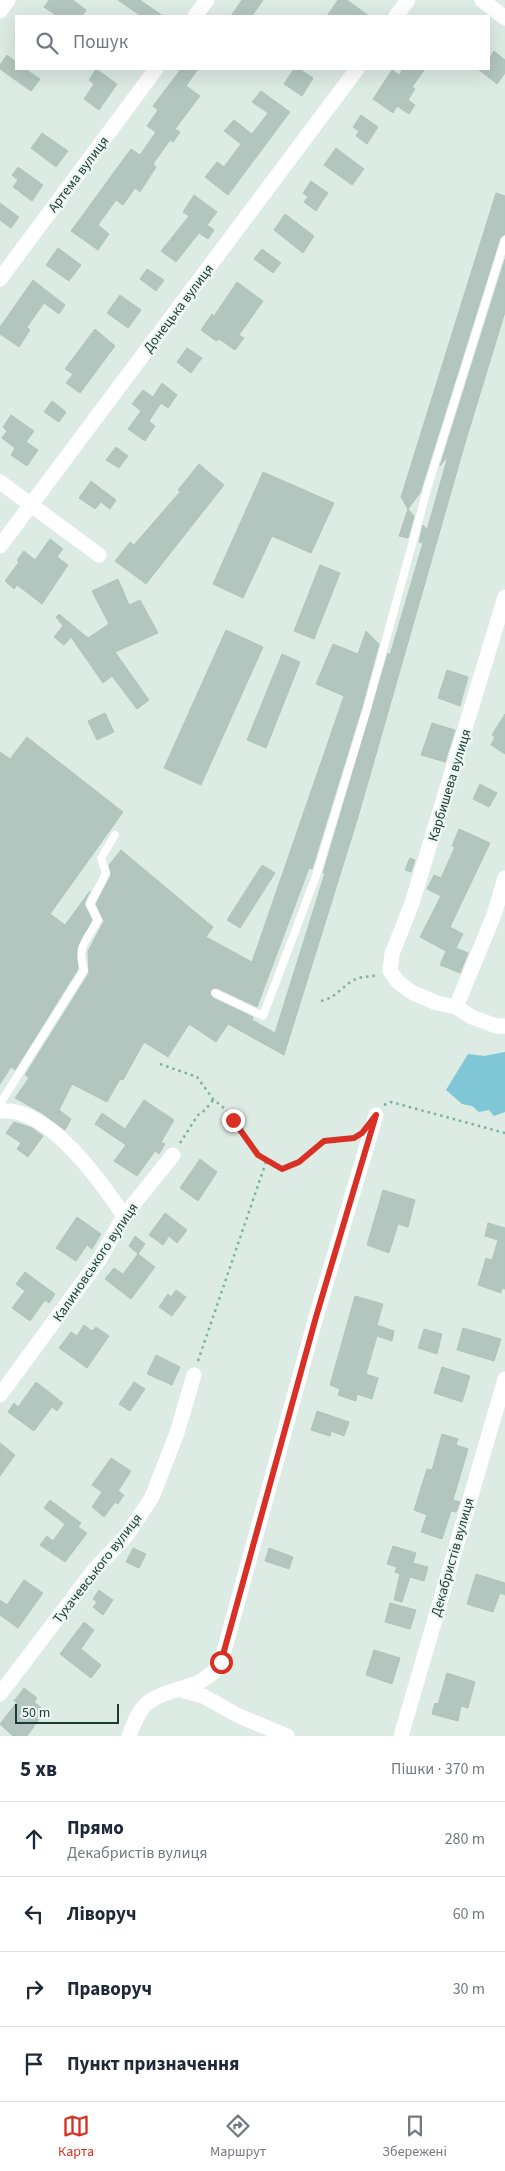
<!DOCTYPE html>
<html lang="uk">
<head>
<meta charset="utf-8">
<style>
  body { margin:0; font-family:"Source Sans 3",sans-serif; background:#f6f6f7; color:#1f2937 }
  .scale { position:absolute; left:15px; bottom:12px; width:104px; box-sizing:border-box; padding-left:5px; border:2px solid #1d3b34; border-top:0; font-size:14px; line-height:18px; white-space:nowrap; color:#1d3b34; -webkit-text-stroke:4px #edf7f3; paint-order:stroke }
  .stop { position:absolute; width:15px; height:15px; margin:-11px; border:4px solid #d93025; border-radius:50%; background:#fff }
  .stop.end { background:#d93025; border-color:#fff; box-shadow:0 1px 5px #0008 }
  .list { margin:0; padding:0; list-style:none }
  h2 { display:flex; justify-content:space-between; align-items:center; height:65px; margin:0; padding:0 20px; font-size:21px }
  h2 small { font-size:16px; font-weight:400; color:#747a83 }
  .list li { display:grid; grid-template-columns:32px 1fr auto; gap:15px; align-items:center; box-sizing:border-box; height:75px; padding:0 20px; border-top:1px solid #e0e1e3 }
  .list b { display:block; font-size:19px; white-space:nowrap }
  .list p { margin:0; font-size:16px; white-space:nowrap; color:#747a83 }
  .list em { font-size:16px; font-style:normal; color:#747a83 }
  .icon { flex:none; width:28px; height:28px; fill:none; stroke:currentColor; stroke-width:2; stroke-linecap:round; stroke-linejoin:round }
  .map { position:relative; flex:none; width:505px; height:1736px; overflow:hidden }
  .search { position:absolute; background:#fff; box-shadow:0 5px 20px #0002; left:15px; right:15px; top:15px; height:55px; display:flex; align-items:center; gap:12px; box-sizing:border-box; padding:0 18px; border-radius:0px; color:#747a83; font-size:19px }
  .sheet { height:365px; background:#fff }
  nav { display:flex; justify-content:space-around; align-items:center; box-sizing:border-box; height:70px; border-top:1px solid #e0e1e3; background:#fff; font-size:14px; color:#747a83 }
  nav a { display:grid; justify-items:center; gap:2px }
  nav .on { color:#d93025 }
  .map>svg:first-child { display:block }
</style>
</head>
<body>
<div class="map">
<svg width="505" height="1736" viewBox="0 0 505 1736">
  <rect width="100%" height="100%" fill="#ddebe5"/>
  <path fill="#7fc6d6" d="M505,1052V1112L494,1116L489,1110L479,1112L472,1106L462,1104L446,1090L468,1054L484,1056Z"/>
  <g fill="#b2c5be" stroke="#afc5bc">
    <path d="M49,0H73L86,10L82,16H57L44,7Z"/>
    <path d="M118,0H140L163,16H141Z"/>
    <path d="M242,0H263L252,16H231Z"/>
    <path d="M338,0H347L369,16H327Z"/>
    <path d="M494,51L505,60V73L497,84L478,69H489V59Z"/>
    <path d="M7,55L16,62V69H25L40,79L31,91L0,69V65Z"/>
    <path d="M96,69L117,84L99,110L84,99L94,84L89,80Z"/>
    <path d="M181,69H198L186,86L200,96L175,129L180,132L173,142L170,140L153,164L156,167L140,192L135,188L123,205L116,200L98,225L109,234L98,250L71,231L131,149L140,155L156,132L147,126L158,110L153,106Z"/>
    <path d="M294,69H299L313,78L302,96L284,84Z"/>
    <path d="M403,69H425L412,87L415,89L408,100L415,105L409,114L397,106L393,113L373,99L392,70L399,75Z"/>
    <path d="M261,91L290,112L228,195L205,177L217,162L224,167L241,144L224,131L234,120L252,134L268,113L252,102Z"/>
    <path d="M361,115L378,127L367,144L356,136L359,131L353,127Z"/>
    <path d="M42,133L68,151L56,167L31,148Z"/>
    <path d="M336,148L364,169L352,185L324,165Z"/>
    <path d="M18,167L43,185L32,201L13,187L18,180L12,175Z"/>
    <path d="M311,181L328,193L316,211L304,202L308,197L303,193Z"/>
    <path d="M496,193L505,196V234L500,238L420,493L408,509L401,497Z"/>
    <path d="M194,195L217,212L207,225L214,230L208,239L199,233L176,262L161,251L189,216L183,212Z"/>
    <path d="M0,203L19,217L11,228L0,220Z"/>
    <path d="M285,214L314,236L303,253L274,230Z"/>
    <path d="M58,248L81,265L69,281L46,265Z"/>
    <path d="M262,249L281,263L273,273L254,259Z"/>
    <path d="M505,259V312L465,443L358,817L284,1055L228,1024L216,1042L189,1024L168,1057L144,1042L123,1080L120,1079L107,1102L72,1084L59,1110L71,1119L65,1130L42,1113L15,1098L29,1078L25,1075L89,973L88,951L104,921L96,904L111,875L109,865L121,850L213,927L206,937L252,962L344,696L316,684L333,644L358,654L366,631L379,644L362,707L312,869L309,868L257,1007L217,988L210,991L213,998L253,1017L252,1020L275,1033L325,873H323L388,653L390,655L423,543L419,542L423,525L427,530L448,456L440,466Z"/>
    <path d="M147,269L164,280L156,291L140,279Z"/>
    <path d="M33,280L65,305L59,314L44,303L27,327L30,330L19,347L0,334V327Z"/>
    <path d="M237,282L263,301L239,335L244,338L235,350L219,339L216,341L201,330L212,314L214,316Z"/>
    <path d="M120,295L141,310L128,328L107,313Z"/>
    <path d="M95,329L115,346L80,393L66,383L73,374L65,369Z"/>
    <path d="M187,348L202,358L191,373L177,362Z"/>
    <path d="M162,383L177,395L168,408L161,403L149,421L155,426L145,441L128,429L141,411L132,404L143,390L153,397Z"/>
    <path d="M52,401L66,412L59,422L44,412Z"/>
    <path d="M11,415L34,431L26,442L38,450L27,466L11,455L15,448L2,438L7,431L3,427Z"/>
    <path d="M116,447L128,456L119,468L106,460Z"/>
    <path d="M199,464L224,485L146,584L115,561L130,542L134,545L180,492L178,490Z"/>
    <path d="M263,472L334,503L311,553L272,536L243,598L213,584Z"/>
    <path d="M91,481L116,500L110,509L101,502L95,509L79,498Z"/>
    <path d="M408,509L414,516L408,538L399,536Z"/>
    <path d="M50,539L63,549L57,557L68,565L42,604L17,585L14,589L5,581L19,562L17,560L24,551L35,560Z"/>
    <path d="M320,565L340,573L314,639L294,631Z"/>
    <path d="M118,579L129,605L140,600L158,633L115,652L149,700L137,709L112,676L103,683L71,637L64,645L54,637L63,626L56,617L59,614L88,638L109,624L92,591Z"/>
    <path d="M226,630L263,647L201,785L164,768Z"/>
    <path d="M282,654L300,662L266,748L247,740Z"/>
    <path d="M447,670L468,677L460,706L438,698Z"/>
    <path d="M105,713L114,732L97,740L88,721Z"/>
    <path d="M505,714V754L491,745L495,737L492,735Z"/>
    <path d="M432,723L455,730L445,762L421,755Z"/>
    <path d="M27,737L123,812L50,914L65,925L90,891L84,904L92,920L77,948L78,969L15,1070L11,1067L0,1084V752L10,759Z"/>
    <path d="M480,784L497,793L489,807L473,799Z"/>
    <path d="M459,829L490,843L450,927L463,934L456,948L468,953L460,973L440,965L446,951L420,937L441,896L427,889L434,875L441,878L455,847L452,846Z"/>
    <path d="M410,858L415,860L411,872L405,870Z"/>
    <path d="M262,865L275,873L240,928L227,920Z"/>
    <path d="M144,1100L174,1120L161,1142L165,1144L159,1154L155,1151L137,1176L114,1161L126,1145L95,1124L102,1113L125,1129Z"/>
    <path d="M14,1122L32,1128L43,1136L28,1157L17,1149L21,1143L6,1133Z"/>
    <path d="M200,1159L217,1172L198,1201L180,1188Z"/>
    <path d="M383,1190L415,1200L408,1227L398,1224L389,1253L367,1245Z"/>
    <path d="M165,1213L187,1230L177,1243L169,1236L163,1245L149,1235Z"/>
    <path d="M77,1217L101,1234L92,1249L87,1245L76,1261L56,1248Z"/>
    <path d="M488,1223L505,1228V1289L502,1288L501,1293L478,1285L486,1258L492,1260L498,1240L485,1236Z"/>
    <path d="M135,1236L145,1244L138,1254L129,1246Z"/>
    <path d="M138,1254L155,1267L131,1299L105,1279L114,1268L123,1274Z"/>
    <path d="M25,1272L55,1294L49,1303L45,1300L30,1321L12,1308L25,1291L16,1284Z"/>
    <path d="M176,1290L186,1297L172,1316L159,1307L168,1294L171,1297Z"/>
    <path d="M355,1296L383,1304L377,1325L394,1331L392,1341L377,1336L366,1374L378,1378L372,1399L357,1394L356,1401L338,1395L340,1389L330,1385Z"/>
    <path d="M84,1325L92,1331L96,1327L109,1336L87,1368L59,1348L71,1332L77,1336Z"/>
    <path d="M463,1328L501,1339L494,1361L457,1350Z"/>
    <path d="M424,1329L442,1334L437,1354L418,1348Z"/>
    <path d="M156,1355L180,1367L172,1385L147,1374Z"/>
    <path d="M442,1367L470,1376L462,1402L434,1393Z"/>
    <path d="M36,1382L63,1403L57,1411L52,1407L34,1431L8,1412L14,1403L18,1407Z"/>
    <path d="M134,1382L145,1389L130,1411L119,1404Z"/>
    <path d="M317,1411L349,1422L344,1436L331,1431L330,1436L311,1430Z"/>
    <path d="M442,1434L458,1439L456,1445L468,1449L453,1500L460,1502L456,1512L451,1511L442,1539L421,1532L427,1515L414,1510L427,1469L432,1470Z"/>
    <path d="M0,1443L15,1455L0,1476Z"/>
    <path d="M111,1458L131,1471L118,1491L124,1495L118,1504L115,1502L104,1517L92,1507L102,1492L92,1485Z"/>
    <path d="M50,1500L81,1523L78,1527L87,1533L65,1562L40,1545L47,1536L53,1541L65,1524L44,1508Z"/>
    <path d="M393,1546L416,1553L413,1563L428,1567L424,1581L410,1577L402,1602L394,1600L400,1574L395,1572L397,1567L387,1564Z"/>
    <path d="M133,1548L146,1554L139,1568L126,1562Z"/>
    <path d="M269,1548L293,1557L289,1569L265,1561Z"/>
    <path d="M476,1574L505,1583V1595L500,1593L493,1612L467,1604Z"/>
    <path d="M24,1580L43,1593L18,1628L0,1615V1600L7,1605Z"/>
    <path d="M99,1590L113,1600L103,1615L93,1607L97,1602L93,1599Z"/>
    <path d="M390,1603L416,1610L410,1629L385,1622Z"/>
    <path d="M84,1622L94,1630L81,1649L101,1665L91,1678L60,1654Z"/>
    <path d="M374,1650L400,1658L392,1684L366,1675Z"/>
    <path d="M447,1673L475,1682L468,1708L461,1706L458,1721L432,1714L435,1703L438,1704Z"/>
    <path d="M24,1688L37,1698L34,1702L45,1711L27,1736H13L0,1724L17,1702L14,1701Z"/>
  </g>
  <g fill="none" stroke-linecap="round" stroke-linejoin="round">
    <g stroke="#7ab1a2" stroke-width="2.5" stroke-dasharray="2.5 4" stroke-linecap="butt">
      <path d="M321,1001C335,998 341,988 352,981C360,976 369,977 379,975"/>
      <path d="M160,1064L197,1077L213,1099L225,1109L257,1155L282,1169L299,1162L324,1141L356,1137"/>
      <path d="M384,1105L391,1102L505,1133"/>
      <path d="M180,1143L198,1115L205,1110L213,1100"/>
      <path d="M198,1361L266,1162"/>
    </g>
    <g stroke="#fff" stroke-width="8">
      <path d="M215,993L263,1016L316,876L367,709L428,486L505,240"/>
      <path d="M0,1104L84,970C76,948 87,939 98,920L90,904L106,873L101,858L115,835"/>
    </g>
    <g stroke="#fff" stroke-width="15">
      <path d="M482,0L505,18"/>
      <path d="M0,11L8,0"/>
      <path d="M195,16L207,0"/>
      <path d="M396,16L408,0"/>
      <path d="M0,279L156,69"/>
      <path d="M0,482L99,555"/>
      <path d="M0,546L357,69"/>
      <path d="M505,597L412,903L392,954L390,971L399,983L413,993L437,1003L456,1007L472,1017L496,1026H505"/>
      <path d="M456,1007L494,915L505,878"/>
      <path d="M0,1111C48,1106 100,1180 124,1216"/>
      <path d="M0,1395L99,1260L124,1216L173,1155"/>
      <path d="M181,1690L203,1696L239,1716L287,1736"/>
      <path d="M0,1694L94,1570L127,1535L152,1497L177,1433L194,1375"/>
      <path d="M129,1736C133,1725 137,1714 145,1705C167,1685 204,1692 221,1662L316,1317L376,1115"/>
      <path d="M401,1736L505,1379"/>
    </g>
  </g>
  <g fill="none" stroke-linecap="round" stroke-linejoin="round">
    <path stroke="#d93025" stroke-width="6" d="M221,1662L316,1317L376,1115L362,1133L354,1138L324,1141L299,1162L282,1169L258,1155L233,1120"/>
  </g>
  <g text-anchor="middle" stroke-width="4.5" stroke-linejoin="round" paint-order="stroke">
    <g font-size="14" fill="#1d3b34" stroke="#edf7f3">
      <text transform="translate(78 174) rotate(-53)" y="5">Артема вулиця</text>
      <text transform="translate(178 308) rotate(-53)" y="5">Донецька вулиця</text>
      <text transform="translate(449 785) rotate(-73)" y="5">Карбишева вулиця</text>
      <text transform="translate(95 1262) rotate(-56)" y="5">Калиновського вулиця</text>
      <text transform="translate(452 1557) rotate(-74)" y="5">Декабристів вулиця</text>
      <text transform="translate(97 1568) rotate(-52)" y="5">Тухачевського вулиця</text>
    </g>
  </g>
</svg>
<div class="scale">50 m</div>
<div class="stop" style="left:221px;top:1662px"></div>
<div class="stop end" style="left:233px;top:1120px"></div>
<div class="search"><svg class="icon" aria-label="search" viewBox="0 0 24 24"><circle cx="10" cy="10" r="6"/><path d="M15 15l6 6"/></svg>Пошук</div>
</div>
<section class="sheet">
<h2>5 хв<small>Пішки · 370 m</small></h2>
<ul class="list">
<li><svg class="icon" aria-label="ahead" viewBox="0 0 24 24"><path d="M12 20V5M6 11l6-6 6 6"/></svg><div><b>Прямо</b><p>Декабристів вулиця</p></div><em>280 m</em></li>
<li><svg class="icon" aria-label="left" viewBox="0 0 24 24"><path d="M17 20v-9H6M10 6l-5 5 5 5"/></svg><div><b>Ліворуч</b></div><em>60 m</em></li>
<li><svg class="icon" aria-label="right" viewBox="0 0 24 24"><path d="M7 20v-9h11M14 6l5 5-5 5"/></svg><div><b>Праворуч</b></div><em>30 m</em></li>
<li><svg class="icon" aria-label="arrive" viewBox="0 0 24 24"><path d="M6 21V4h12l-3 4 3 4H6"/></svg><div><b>Пункт призначення</b></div></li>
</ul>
</section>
<nav>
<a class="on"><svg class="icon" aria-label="map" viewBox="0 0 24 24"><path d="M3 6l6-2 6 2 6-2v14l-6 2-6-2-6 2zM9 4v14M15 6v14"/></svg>Карта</a>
<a><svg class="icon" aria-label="directions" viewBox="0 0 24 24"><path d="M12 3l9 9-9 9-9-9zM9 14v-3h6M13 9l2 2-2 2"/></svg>Маршрут</a>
<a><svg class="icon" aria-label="saved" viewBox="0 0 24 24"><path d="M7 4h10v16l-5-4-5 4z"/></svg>Збережені</a>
</nav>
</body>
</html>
